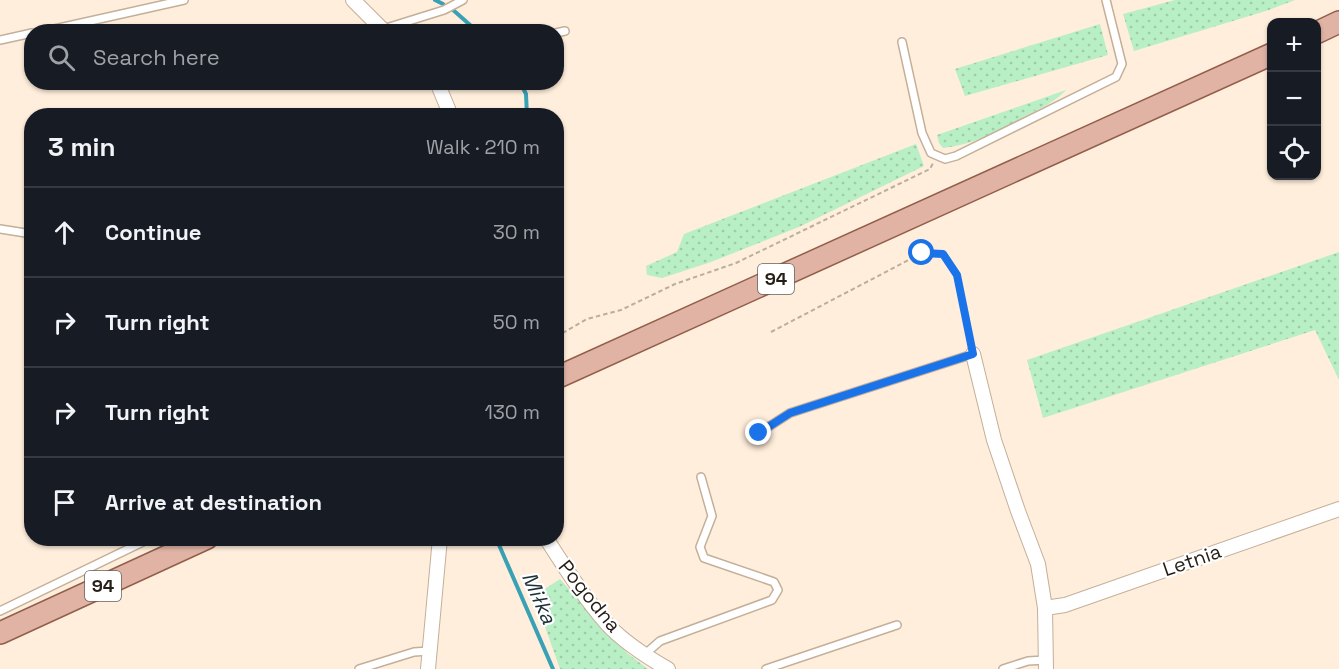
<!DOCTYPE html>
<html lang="en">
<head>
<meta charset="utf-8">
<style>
  body { margin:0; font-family:"Space Grotesk",sans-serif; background:#242831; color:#f1f3f6 }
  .controls { position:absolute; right:18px; top:18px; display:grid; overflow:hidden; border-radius:12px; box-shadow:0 2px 4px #0004 }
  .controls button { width:54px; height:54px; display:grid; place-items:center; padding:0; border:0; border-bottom:2px solid #363941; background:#171b24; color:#f1f3f6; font:30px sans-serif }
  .stop { position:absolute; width:18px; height:18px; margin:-14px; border:4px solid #1a73e8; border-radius:50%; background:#fff }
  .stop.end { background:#1a73e8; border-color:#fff; box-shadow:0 2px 6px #0008 }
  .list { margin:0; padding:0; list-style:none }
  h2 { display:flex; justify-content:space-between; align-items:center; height:78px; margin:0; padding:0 24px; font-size:26px }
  h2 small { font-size:20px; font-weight:400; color:#9ea1a6 }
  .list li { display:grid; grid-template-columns:39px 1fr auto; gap:18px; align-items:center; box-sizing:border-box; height:90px; padding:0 24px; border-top:2px solid #363941 }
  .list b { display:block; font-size:22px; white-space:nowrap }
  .list em { font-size:20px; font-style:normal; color:#9ea1a6 }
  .icon { flex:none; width:33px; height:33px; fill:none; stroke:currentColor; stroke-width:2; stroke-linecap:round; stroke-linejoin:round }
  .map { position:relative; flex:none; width:1339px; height:669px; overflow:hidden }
  .search { position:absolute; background:#171b24; box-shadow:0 2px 4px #0004; left:24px; top:24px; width:540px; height:66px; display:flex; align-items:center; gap:15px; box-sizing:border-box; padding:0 21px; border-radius:24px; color:#9ea1a6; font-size:22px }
  .panel { position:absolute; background:#171b24; box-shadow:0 2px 4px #0004; left:24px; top:108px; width:540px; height:438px; border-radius:24px }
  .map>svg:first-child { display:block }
</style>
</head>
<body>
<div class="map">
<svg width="1339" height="669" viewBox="0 0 1339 669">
  <defs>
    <pattern id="green-dots" width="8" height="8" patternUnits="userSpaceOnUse" patternTransform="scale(1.5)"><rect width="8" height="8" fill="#b8efc4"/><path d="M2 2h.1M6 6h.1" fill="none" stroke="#9ecca8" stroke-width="1.8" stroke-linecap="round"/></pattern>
  </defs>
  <rect width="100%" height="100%" fill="#ffeedb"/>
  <g fill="url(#green-dots)">
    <path d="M1175,0H1295L1269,10L1134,51L1123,14Z"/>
    <path d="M1100,24L1108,55L965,96L955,69Z"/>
    <path d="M1066,90C1055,102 1041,108 1027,115C1000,130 974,145 943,148L939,143L937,135Z"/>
    <path d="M916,144L924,166L799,227L711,262L662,278L647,275L646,266L677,252L684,234Z"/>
    <path d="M1339,252V380L1315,330L1043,418L1027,360Z"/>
    <path d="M560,579L627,653L648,669H560L534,596Z"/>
  </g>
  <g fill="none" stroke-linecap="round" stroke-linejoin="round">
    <g stroke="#39a1b6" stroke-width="4">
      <path d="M435,0L443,4"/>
      <path d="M452,9L478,32"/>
      <path d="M520,82L526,94L527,116"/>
      <path d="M496,538L553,669"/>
    </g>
    <defs>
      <g id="service">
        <path d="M383,29L444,10L463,0"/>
        <path d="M41,32L184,0"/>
        <path d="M556,33L565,31"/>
        <path d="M0,40L32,33"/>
        <path d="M902,42L922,133L931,153L945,159L956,156L1116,77L1122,64L1106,0"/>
        <path d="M0,229L32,234"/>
        <path d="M759,433L790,413L973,354"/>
        <path d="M0,611L151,538"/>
        <path d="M644,655L660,641L772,600L778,590L774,582L704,558L700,547L712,516L701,477"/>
        <path d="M359,669L414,652L429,651"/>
        <path d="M766,669L897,625"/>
        <path d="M1003,669L1028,661L1046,660"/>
      </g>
      <g id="minor">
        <path d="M353,0L385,32"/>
        <path d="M437,82L451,116"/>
        <path d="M973,354L994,440L1018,511L1038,564L1045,608L1046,669"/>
        <path d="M546,538C565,568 585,599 608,625C625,643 647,657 668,669"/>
        <path d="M1045,608L1065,605L1339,509"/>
        <path d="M428,669L440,538"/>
      </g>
      <g id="primary">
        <path d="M1316,33L1339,22"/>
        <path d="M556,378L1272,54"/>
        <path d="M0,633L207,538"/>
      </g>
    </defs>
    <use href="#service" stroke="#c4af99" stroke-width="10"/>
    <use href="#minor" stroke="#c4af99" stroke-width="16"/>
    <use href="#primary" stroke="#925e4c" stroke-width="24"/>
    <g stroke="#bcae9e" stroke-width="2" stroke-dasharray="4.5 3" stroke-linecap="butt">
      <path d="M771,332L922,253L943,254L957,275L971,343"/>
      <path d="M556,337L587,319L621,310L675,284L736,263L930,169L933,163"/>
    </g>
    <use href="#service" stroke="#fff" stroke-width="7"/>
    <use href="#minor" stroke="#fff" stroke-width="14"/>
    <use href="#primary" stroke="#e0b3a5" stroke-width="21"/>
  </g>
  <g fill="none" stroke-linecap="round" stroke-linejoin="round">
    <path stroke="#1a73e8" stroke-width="8" d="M759,433L790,413L973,354L957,275L943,254L922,253"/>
  </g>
  <g text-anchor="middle" stroke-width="4.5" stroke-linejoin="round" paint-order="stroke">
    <g fill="#fff" stroke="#67625c" stroke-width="1.5">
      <rect x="758" y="264" width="36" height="30" rx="4.5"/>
      <rect x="85" y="571" width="36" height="30" rx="4.5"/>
    </g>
    <g font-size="18" font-weight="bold" fill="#261e16">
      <text x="776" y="285">94</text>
      <text x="103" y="592">94</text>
    </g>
    <g font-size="20" fill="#261e16" stroke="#fff">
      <text transform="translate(1192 560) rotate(-19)" y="7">Letnia</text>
      <text transform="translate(590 596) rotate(51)" y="7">Pogodna</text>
    </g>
    <g font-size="21" font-style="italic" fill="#1a3136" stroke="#fff">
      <text transform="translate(539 598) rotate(66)" y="7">Miłka</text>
    </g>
  </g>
</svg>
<div class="controls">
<button>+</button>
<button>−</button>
<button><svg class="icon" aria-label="locate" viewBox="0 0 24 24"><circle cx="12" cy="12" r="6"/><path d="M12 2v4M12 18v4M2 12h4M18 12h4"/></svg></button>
</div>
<div class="stop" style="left:922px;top:253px"></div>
<div class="stop end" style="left:759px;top:433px"></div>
<div class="search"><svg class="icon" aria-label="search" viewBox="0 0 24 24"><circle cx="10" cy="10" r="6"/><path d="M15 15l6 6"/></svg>Search here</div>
<section class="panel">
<h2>3 min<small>Walk · 210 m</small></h2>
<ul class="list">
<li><svg class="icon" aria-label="ahead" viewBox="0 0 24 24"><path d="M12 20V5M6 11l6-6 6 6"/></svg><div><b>Continue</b></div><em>30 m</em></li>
<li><svg class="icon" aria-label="right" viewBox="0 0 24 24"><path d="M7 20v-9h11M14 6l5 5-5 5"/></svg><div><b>Turn right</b></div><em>50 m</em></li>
<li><svg class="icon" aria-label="right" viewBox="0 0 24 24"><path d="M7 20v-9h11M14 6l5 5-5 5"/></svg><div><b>Turn right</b></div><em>130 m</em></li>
<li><svg class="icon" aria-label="arrive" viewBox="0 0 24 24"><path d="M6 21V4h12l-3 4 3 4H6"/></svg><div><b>Arrive at destination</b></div></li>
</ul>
</section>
</div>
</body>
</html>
